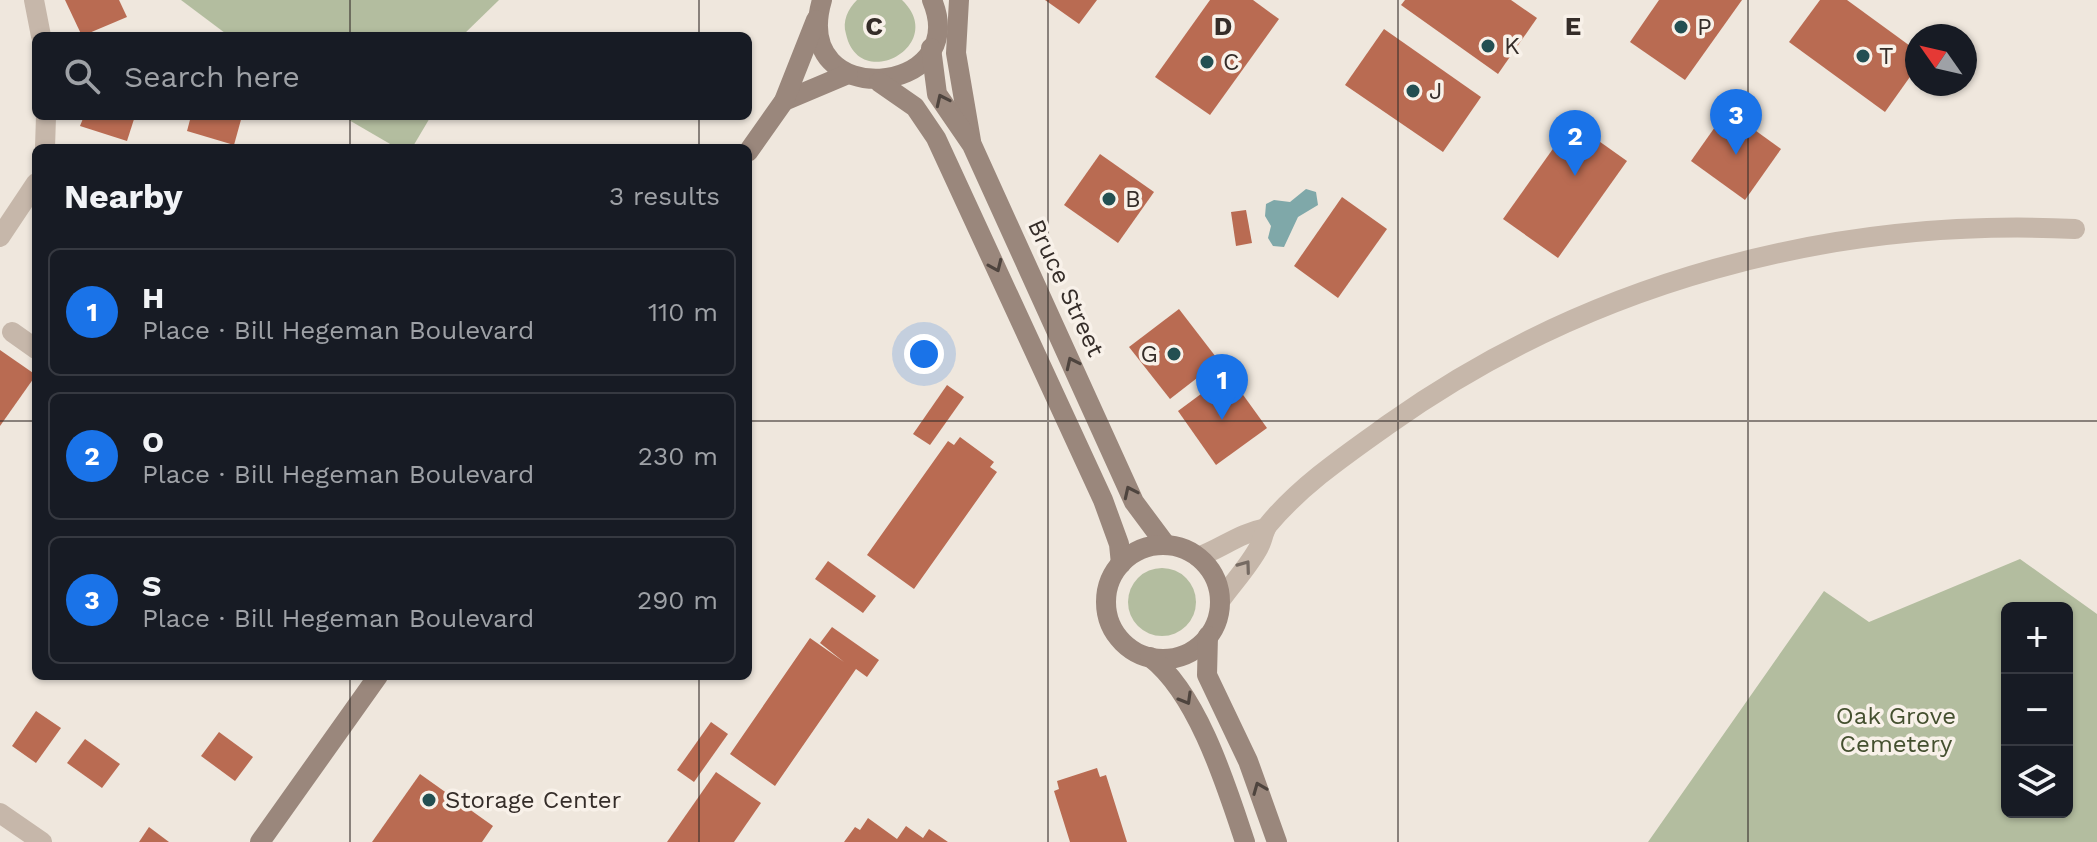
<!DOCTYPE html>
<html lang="en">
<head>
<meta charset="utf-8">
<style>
  body { margin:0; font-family:"Work Sans",sans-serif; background:#242831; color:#f1f3f6 }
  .controls { position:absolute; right:24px; bottom:24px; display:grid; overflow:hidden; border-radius:12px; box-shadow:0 2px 6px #0004 }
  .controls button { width:72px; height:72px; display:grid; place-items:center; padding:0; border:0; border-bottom:2px solid #363941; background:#171b24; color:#f1f3f6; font:40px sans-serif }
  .compass { position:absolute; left:1905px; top:24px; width:72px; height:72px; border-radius:50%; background:#171b24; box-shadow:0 2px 6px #0004; rotate:304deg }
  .you { position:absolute; left:924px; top:354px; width:28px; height:28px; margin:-20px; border:6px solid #fff; border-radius:50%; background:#1a73e8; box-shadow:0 0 0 12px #1a73e833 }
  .badge { display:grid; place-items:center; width:52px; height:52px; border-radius:50%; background:#1a73e8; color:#fff; font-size:26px; font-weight:700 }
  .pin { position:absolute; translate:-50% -66px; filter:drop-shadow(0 2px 4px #0008) }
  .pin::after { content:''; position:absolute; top:42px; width:28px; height:24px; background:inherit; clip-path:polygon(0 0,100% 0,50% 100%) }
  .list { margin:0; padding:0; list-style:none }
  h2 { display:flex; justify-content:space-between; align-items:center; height:104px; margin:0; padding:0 32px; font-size:34px }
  h2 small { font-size:26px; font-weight:400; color:#9ea1a6 }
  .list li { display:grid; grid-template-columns:52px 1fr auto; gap:24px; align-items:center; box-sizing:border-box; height:128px; margin:0 16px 16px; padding:0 16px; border:2px solid #363941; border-radius:12px }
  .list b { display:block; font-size:30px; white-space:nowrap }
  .list p { margin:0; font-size:26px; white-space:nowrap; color:#9ea1a6 }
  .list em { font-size:26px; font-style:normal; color:#9ea1a6 }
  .icon { flex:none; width:44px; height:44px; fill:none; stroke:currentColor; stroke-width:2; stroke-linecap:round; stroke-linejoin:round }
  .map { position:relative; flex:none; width:2097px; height:842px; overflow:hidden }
  .search { position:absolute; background:#171b24; box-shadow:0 2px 6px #0004; left:32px; top:32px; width:720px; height:88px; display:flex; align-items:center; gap:20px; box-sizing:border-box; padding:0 28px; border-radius:12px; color:#9ea1a6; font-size:30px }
  .panel { position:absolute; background:#171b24; box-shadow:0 2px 6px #0004; left:32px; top:144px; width:720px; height:536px; border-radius:12px }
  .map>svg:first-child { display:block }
</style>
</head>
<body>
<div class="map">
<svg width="2097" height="842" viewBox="0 0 2097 842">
  <rect width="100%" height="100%" fill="#efe7dd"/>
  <g fill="#b3bd9f" fill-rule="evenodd">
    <path d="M181,0H499L462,36H229Z"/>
    <path d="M857,0H902C949,45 859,94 846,34C842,21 848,9 857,0Z"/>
    <path d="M342,116H431L412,148H397Z"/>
    <path d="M2020,559L2097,614V842H1648L1824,591L1869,622ZM2067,608V812H2007V608Z"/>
    <circle cx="1162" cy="602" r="34"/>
  </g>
  <path fill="#7fa8a9" d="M1306,189L1316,192L1318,205L1298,217L1284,247L1273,246L1268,238L1271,226L1265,216L1266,204L1274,200L1290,202Z"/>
  <g fill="#b96b52">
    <path d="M65,0H119L127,17L82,36Z"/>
    <path d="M1045,0H1097L1079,24Z"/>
    <path d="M1210,0H1253L1279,19L1210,115L1155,77Z"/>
    <path d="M1405,0H1511L1537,18L1498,74L1401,5Z"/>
    <path d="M1659,0H1742L1685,80L1630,42Z"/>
    <path d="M1820,0H1847L1917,51V67L1885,112L1789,42Z"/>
    <path d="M1384,29L1481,97L1443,152L1345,85Z"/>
    <path d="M1727,110L1781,149L1745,200L1691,161Z"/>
    <path d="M84,116H135L127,141L80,126Z"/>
    <path d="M191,116H242L234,145L187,131Z"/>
    <path d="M1572,122L1627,161L1558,258L1503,219Z"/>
    <path d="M1100,154L1154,192L1118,243L1064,205Z"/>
    <path d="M1342,197L1387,229L1338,298L1294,266Z"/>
    <path d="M1246,210L1252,243L1236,246L1231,212Z"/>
    <path d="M1179,309L1219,361L1170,399L1129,347Z"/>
    <path d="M0,350L36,375L0,426Z"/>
    <path d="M1228,374L1267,428L1216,465L1178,411Z"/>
    <path d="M947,385L964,397L930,445L913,434Z"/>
    <path d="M960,437L994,462L990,467L997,472L914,589L867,555L948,441L954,445Z"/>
    <path d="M828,561L876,596L863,613L815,579Z"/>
    <path d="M832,627L879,660L867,677L856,669L775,786L730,754L810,638L844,662L820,643Z"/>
    <path d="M36,711L61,728L36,763L12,746Z"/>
    <path d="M711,722L728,734L694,782L677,770Z"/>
    <path d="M219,732L253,757L235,781L201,756Z"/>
    <path d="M85,739L120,764L102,788L67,763Z"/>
    <path d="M1097,768L1100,777L1106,775L1127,842H1070L1054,791L1059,789L1057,781Z"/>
    <path d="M716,772L761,803L734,842H667Z"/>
    <path d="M420,774L493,826L482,842H372Z"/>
    <path d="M868,818L897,839L906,826L923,838L929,829L948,842H844L855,827L860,830Z"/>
    <path d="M149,827L169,842H139Z"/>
  </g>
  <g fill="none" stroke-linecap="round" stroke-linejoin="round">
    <g stroke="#c6b7aa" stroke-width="20">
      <path d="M34,0L41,36"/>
      <path d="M45,148L46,116"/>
      <path d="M0,237L36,183"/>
      <path d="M12,332L36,349"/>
      <path d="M1198,557C1222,548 1240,533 1266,528"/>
      <path d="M1220,601C1232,584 1249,566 1259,547C1263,540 1263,532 1268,525C1301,485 1347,454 1389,424C1589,282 1831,217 2075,229"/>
      <path d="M0,813L42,842"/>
    </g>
    <g stroke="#9a877c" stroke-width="20">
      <path d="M822,0C789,113 973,97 932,0"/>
      <path d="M959,0L956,53L971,141"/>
      <path d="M931,48L937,94L972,145L1134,502L1166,545"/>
      <path d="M879,82L915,107L936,138L1103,500L1119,544L1121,564"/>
      <path d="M784,101L848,74"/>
      <path d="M748,152L784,101L816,20"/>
      <circle cx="1163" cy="602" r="57"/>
      <path d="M1208,636L1207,675L1248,761L1277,842"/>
      <path d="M1150,657C1198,694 1226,785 1245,842"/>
      <path d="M260,842L378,676"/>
    </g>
  </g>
  <defs><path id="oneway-chevron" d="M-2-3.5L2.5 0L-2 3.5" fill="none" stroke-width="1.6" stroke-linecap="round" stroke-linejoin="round" transform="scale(2)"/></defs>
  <g stroke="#4e443e">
    <use href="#oneway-chevron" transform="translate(942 100) rotate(-115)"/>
    <use href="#oneway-chevron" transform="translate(996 266) rotate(66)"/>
    <use href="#oneway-chevron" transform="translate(1072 363) rotate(-115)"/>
    <use href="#oneway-chevron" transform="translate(1130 492) rotate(-115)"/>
    <use href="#oneway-chevron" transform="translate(1186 699) rotate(60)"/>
    <use href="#oneway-chevron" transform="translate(1259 788) rotate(-112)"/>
  </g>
  <use stroke="#766b63" href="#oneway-chevron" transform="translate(1245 566) rotate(-54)"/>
  <path fill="none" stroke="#352d29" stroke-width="2" stroke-opacity="0.55" d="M350,0V36M699,0V36M1048,0V842M1398,0V842M1748,0V842M350,116V148M699,116V148M0,421H36M748,421H2097M350,676V842M699,676V842"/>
  <g fill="#234f52" stroke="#f8f1e9" stroke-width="3">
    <circle cx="1681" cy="27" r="8"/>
    <circle cx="1488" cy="46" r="8"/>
    <circle cx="1863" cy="56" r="8"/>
    <circle cx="1207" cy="62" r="8"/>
    <circle cx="1413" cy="91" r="8"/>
    <circle cx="1109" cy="199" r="8"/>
    <circle cx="1174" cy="354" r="8"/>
    <circle cx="429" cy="800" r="8"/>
  </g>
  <g text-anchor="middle" stroke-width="7" stroke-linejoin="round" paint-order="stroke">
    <g font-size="24" fill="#352d29" stroke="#f8f1e9" text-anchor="start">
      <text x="1697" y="35">P</text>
      <text x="1504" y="54">K</text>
      <text x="1879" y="64">T</text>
      <text x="1223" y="70">C</text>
      <text x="1429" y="99">J</text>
      <text x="1125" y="207">B</text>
      <text x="1158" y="362" text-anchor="end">G</text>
      <text x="445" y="808">Storage Center</text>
    </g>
    <g font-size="24" fill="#352d29" stroke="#f8f1e9">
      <text transform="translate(1066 288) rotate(65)" y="8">Bruce Street</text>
    </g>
    <g font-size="24" fill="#44502f" stroke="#f8f1e9">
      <text x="1896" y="724">Oak Grove<tspan x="1896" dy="28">Cemetery</tspan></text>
    </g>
  </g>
  <g font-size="26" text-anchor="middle" font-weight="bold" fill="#352d29" stroke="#f8f1e9" stroke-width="7" stroke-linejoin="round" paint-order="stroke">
    <text x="874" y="35">C</text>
    <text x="1223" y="35">D</text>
    <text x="1573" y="35">E</text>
  </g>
</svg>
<div class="controls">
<button>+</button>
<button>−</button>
<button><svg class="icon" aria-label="layers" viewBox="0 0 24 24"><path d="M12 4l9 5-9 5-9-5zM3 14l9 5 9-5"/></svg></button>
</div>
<svg class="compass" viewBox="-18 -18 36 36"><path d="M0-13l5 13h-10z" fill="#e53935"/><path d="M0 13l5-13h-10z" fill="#9ea1a6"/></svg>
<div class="you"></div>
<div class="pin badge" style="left:1222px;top:420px">1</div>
<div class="pin badge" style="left:1575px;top:176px">2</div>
<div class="pin badge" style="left:1736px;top:155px">3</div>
<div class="search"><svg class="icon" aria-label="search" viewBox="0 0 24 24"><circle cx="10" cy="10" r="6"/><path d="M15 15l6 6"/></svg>Search here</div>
<section class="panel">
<h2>Nearby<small>3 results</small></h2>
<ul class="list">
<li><span class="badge">1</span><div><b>H</b><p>Place · Bill Hegeman Boulevard</p></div><em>110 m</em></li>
<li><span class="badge">2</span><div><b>O</b><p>Place · Bill Hegeman Boulevard</p></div><em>230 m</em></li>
<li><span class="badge">3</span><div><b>S</b><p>Place · Bill Hegeman Boulevard</p></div><em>290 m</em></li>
</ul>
</section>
</div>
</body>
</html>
